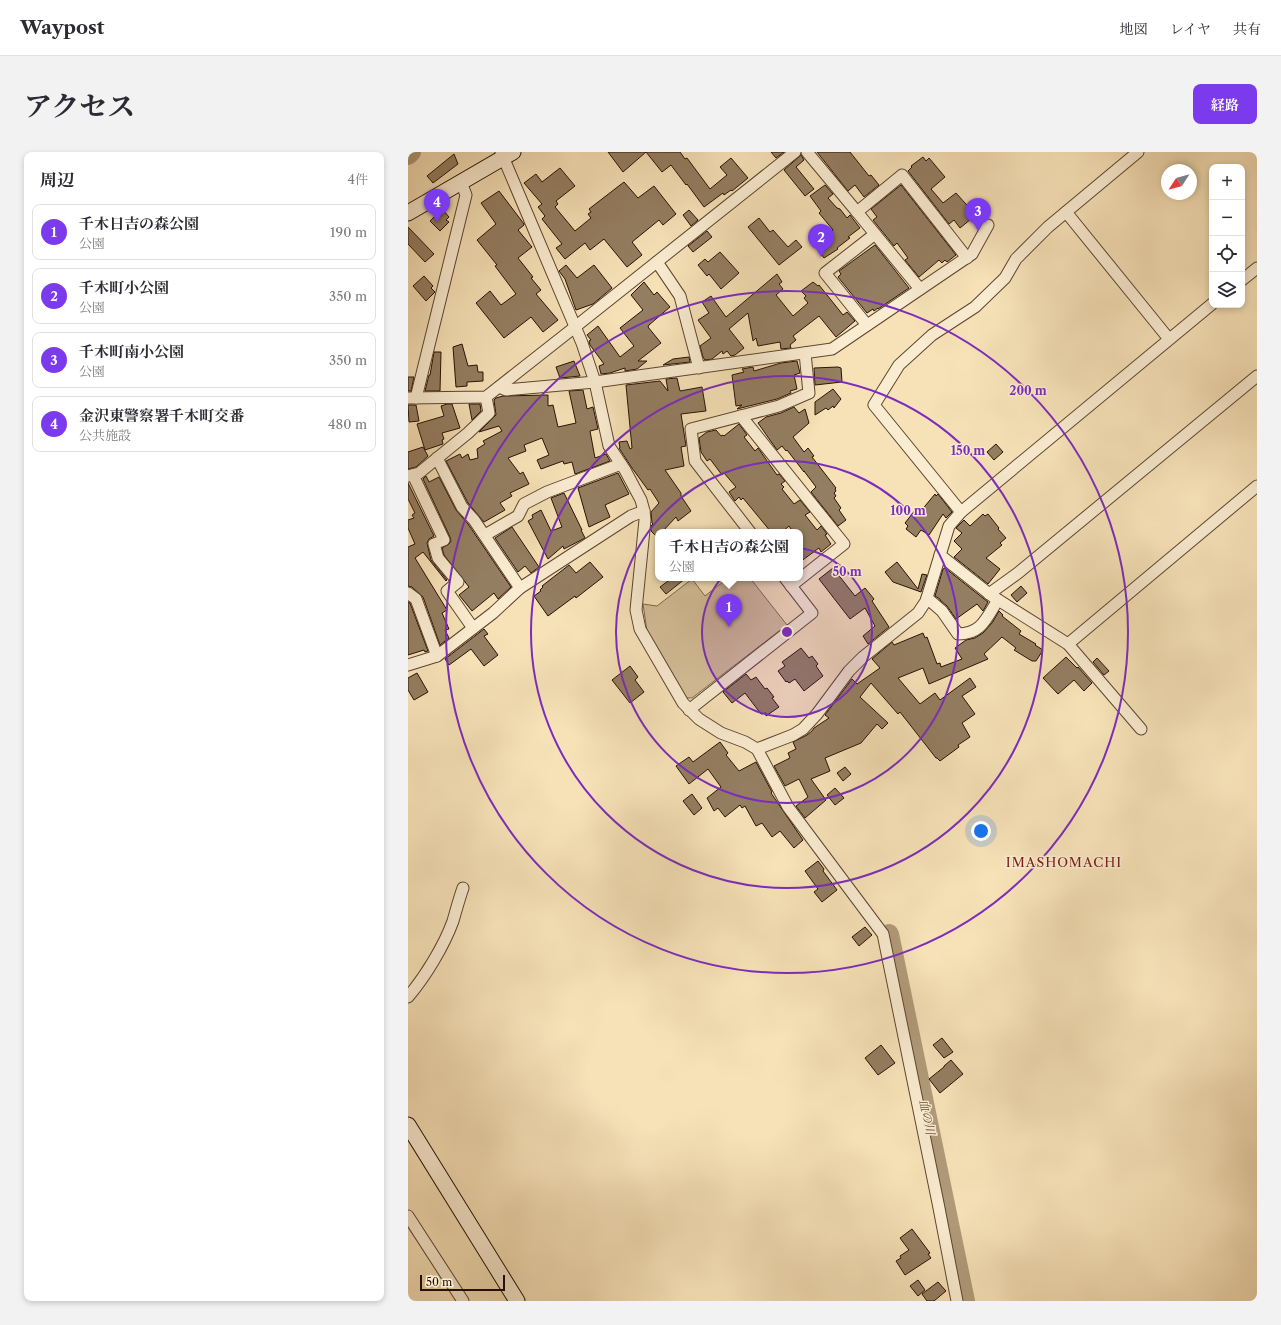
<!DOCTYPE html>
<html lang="ja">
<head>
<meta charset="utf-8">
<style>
  body { margin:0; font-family:"Libre Caslon Text","Noto Serif JP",serif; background:#f2f2f3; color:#2b2b33 }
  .controls { position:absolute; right:12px; top:12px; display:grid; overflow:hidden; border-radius:8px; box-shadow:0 2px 6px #0003 }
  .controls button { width:36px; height:36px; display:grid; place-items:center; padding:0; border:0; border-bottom:1px solid #e1e1e2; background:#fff; color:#2b2b33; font:20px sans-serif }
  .compass { position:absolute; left:753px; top:12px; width:36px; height:36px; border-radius:50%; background:#fff; box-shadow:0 2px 6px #0003; rotate:234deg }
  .scale { position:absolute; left:12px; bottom:10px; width:85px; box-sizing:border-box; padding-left:4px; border:2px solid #291103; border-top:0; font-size:11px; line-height:14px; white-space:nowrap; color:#291103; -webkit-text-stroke:3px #faecd1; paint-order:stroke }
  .you { position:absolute; left:573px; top:679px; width:14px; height:14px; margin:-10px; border:3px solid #fff; border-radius:50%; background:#1a73e8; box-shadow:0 0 0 6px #1a73e833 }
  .badge { display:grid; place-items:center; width:26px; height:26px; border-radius:50%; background:#7c3aed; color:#fff; font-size:13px; font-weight:700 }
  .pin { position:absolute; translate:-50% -33px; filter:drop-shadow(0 1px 2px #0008) }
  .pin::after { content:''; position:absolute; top:21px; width:14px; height:12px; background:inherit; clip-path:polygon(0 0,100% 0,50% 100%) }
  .popup { position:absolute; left:247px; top:377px; width:148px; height:52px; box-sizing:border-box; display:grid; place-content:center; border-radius:8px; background:#fff; filter:drop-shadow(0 1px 3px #0005); font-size:13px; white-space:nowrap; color:#7c7c81 }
  .popup b { font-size:15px; color:#2b2b33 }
  .popup::after { content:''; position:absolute; left:50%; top:100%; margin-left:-8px; border:8px solid transparent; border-top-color:#fff }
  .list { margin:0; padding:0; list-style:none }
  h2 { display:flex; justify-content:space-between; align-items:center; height:52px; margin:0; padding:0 16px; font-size:17px }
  h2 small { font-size:13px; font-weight:400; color:#7c7c81 }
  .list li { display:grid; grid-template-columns:26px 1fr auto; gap:12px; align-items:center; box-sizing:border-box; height:56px; margin:0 8px 8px; padding:0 8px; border:1px solid #e1e1e2; border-radius:8px }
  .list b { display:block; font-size:15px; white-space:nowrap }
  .list p { margin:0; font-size:13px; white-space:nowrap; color:#7c7c81 }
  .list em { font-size:13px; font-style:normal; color:#7c7c81 }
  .icon { flex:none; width:22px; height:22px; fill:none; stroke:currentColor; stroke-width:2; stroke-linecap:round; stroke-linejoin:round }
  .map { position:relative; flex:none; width:849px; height:1149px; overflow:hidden; border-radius:8px }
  header { display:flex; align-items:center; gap:24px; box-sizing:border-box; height:56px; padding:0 20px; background:#fff; border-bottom:1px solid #e1e1e2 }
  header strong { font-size:19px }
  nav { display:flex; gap:22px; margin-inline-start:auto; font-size:14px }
  .intro { display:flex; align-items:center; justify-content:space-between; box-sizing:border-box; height:96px; padding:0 24px }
  h1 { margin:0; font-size:28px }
  .button { padding:10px 18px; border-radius:8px; background:#7c3aed; color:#fff; font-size:14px; font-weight:700 }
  main { display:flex; gap:24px; padding:0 24px }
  aside { flex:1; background:#fff; border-radius:8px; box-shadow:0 2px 6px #0003 }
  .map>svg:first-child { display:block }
</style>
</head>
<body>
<header>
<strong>Waypost</strong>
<nav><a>地図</a><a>レイヤ</a><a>共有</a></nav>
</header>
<div class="intro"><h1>アクセス</h1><a class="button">経路</a></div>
<main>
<aside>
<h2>周辺<small>4件</small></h2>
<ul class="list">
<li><span class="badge">1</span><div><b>千木日吉の森公園</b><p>公園</p></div><em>190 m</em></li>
<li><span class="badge">2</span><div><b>千木町小公園</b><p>公園</p></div><em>350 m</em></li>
<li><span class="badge">3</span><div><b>千木町南小公園</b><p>公園</p></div><em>350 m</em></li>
<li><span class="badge">4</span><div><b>金沢東警察署千木町交番</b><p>公共施設</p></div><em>480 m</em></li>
</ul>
</aside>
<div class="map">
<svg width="849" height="1149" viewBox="0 0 849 1149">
  <rect width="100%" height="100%" fill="#f7e2b8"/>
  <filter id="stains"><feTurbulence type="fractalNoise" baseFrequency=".005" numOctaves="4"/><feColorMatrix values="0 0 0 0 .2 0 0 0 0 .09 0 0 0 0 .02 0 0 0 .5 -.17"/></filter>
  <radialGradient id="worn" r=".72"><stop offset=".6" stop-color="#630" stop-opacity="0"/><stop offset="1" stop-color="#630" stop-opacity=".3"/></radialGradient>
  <path fill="#d4be99" stroke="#7e684e" d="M320,426H342L379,473L284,546H277L239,479L235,452L249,454L284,427L297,444Z"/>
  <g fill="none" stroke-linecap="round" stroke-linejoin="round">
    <g stroke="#b19b7a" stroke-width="20">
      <path d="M0,3L3,0"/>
      <path d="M481,782L557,1149"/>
    </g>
  </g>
  <g fill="#947e61" stroke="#291103">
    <path d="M200,0H272L277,7L279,6L302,37L319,23L312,15L323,6L340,26L324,39L323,38L316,43L315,41L296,55L279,32L278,33L263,13L254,20L238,0L215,20Z"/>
    <path d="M363,0H376L368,6Z"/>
    <path d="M409,0H442L461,24L463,23L471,33L456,45L447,33L440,39Z"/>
    <path d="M46,2L50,12L25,31L19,24Z"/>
    <path d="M393,3L396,8L388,15L406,37L397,44L376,18Z"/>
    <path d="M515,5L518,9L521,6L537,25L523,37L535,51L548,41L566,61L561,65L563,67L552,76L546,68L541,72L500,19L504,15L503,14Z"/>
    <path d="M152,16L167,34L148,49L150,52L147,55L167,79L183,66L180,62L183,60L181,57L216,30L230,46L246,34L268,62L255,73L251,68L224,90L234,103L219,115L196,87L182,98L177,91L157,107L148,96L154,92L134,67L137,64L130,55L134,52L116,31L128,22L134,30Z"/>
    <path d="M417,33L425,42L420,46L429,56L432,57L439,66L442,63L452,76L440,85L442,86L429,96L430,97L416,106L406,93L425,78L411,61L413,59L402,44Z"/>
    <path d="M493,33L548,103L539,110L537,108L534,111L531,108L511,125L497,108L500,106L489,91L486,94L465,68L469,65L463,57Z"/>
    <path d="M91,39L116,72V73L110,78L124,95L110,106L125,125L123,126L133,138L128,142L150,168L135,180L123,165L96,186L68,151L82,139L93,153L108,142L87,114L89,113L69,88L88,72L73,51Z"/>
    <path d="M34,57L41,65L38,68L41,70L32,79L22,69Z"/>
    <path d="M281,58L290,68L283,74L275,63Z"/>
    <path d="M351,66L362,80L365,78L380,95L388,88L394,95L371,113L340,75Z"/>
    <path d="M0,75L26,102L17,110L0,92Z"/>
    <path d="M299,79L304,85L285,100L280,94Z"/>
    <path d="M467,93L501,136L470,157V156L466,159L465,157L459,161L430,125L433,122L431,119Z"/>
    <path d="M312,100L331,121L313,137L301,122L299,124L290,113L297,107L300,110Z"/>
    <path d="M158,113L169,126L186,113L204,136L185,152L168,158L157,127L151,119Z"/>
    <path d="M369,122L374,130L371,132L375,137L368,143L385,164L400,151L396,146L398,144L393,139L405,130L410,134L411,133L435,163L439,160L447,169L428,185L411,164L385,184L388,188L382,193L383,196L373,197L372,190L350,194L348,186L345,189L340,161L321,177L336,196L327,203L323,204L319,199L315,202L314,199L304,207L297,208L295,205L292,194L303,186L290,168L301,161L294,150L303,144L318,165Z"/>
    <path d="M16,124L25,134L23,136L27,140L18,149L5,134Z"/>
    <path d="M236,130L246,143L249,140L262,155L241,173L240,175L253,191L230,209H239L229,217L217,219V216L202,221L193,222L191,214L196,212L182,193L181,189L183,188L179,183L190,174L212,205L226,194L212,176L235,158L223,143Z"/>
    <path d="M54,192L60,214L69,213L70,220H75V229L59,230V234L48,235L45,195Z"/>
    <path d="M26,200H33L32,239H17L21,223H22Z"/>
    <path d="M281,205L282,210L255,213L265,207Z"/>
    <path d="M166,209L172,224L152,226L148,215Z"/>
    <path d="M389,209L392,221L386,223L389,237L382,239L383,241L369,247L329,257L334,253L328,254L324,223L336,220L334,217L345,215L346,219L373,211Z"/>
    <path d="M430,215L433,216L434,230L407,233L406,216Z"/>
    <path d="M0,225H6L3,239H0Z"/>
    <path d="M269,226L272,239L294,235L298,259L273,262L278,294L273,295L276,314L257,318L273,341V344L283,359L270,369L268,365L254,380H250L249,385L243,379V374L245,372L244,371L243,360L251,351L242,337L240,338L224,316L211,296H212L211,290L219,289L222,297L224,296L218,233L252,229L260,239L258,227Z"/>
    <path d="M425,237L433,247L426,256L425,254L420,258L418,256L407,263V250Z"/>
    <path d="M175,238L179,257L185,255L190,277L182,279L187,306L198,302L202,309L167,322L164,310L156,312L155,309L133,317L129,308L141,303L134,286L116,293L118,299L100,306L112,322L115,320L121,332L102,341L104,344L92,351L97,358L76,370L60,351L38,309L52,302L54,306L60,302L62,308L70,306L69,297L77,292L75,289L94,279L91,274L71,280L88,263L86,248L88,246L95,244L140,243V254L145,253L150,275L168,271L161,239Z"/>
    <path d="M39,252H44L52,276L34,281L36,287L34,288L35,292L17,298L9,272L36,264L33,254Z"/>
    <path d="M61,252H72L73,259L64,268Z"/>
    <path d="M0,253H8L11,269L1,270Z"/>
    <path d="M386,255L391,261L397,257L401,271L385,285L396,300L400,296L406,304L404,305L428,336L427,337L428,339L426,341L428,344L426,346L433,356L431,358L438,368L430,374L403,340L408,335L396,319V320L379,298L378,299L374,294L369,298L350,271L358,265L373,261Z"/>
    <path d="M331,272L339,283L336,285L347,299L350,296L369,323L371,322L377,329L373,332L376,335L374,337L386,352L392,348L402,360L397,363L409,378L413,374L419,382L417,383L423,392L413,400L411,396L392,410V380H385L381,374L374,380H363L335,346L333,348L331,345L327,349L321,340L328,335L316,321L314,323L302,307L299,309L293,300L291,286L299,280L308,278L313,284L315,283L316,284Z"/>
    <path d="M588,292L595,300L586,308L579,300Z"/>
    <path d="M15,295L20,304L8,315L0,317V300Z"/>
    <path d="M210,321L221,342L197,353L202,365L181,375L170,336Z"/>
    <path d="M18,324L21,330L31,325L48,358L60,372L103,435L90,447L86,441L64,459L51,443L61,435L36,403L34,396L41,392L43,389L42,385L15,327Z"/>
    <path d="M0,331L26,384L21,387L19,391L23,408L39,428L38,429L15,400L7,406L39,458L34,461L41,477L37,478L41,486L32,493L15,445L4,435L0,434V395L7,392L0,376V368L6,366L4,363L7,361L0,347Z"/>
    <path d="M156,341L174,378H173L177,386L156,397L155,394L140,407L120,369L125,366L124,363L133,358L143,379L154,375L143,346Z"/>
    <path d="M527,342L528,344L530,342L544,360L538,366L535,362L521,383L513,378L508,385L498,377L500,374L497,371L508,357L512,360Z"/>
    <path d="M575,362L577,364L580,362L591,376L590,377L598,386L592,391L594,393L578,406L592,417L580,432L546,405L554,397L546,389L554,381L548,376L556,368L562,374Z"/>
    <path d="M104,375L131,415L123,421L117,414L110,420L87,386Z"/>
    <path d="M182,410L195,425L168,446L167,444L140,464L126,444L133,439L132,438L135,435L134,434L161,413L168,421Z"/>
    <path d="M489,410L510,437L514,422L519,423L513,440L485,430L477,420Z"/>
    <path d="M425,416L447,444L457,436L466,447L464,449L481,475L460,492L455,484L467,474L457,456L442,467L411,427Z"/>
    <path d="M537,416L580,450L575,459L569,452L548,467L539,454L532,448V447L527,444L535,417Z"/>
    <path d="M264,426H278L258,442L252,435Z"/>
    <path d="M613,434L619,441L609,450L603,443Z"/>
    <path d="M0,450L2,451L20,499L17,500L16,498L0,503Z"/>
    <path d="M591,459L595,463L594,464L613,479L611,482L628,492L627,493L635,498L628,509H624L606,498L608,496L594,485L576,502L580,507L521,532L515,516L490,526L512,552L527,541L532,548L562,526L568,535L554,544L567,562L554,571L562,585L550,593L551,595L532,609L529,606H528L492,560L490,562L463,531L452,545L480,571L474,577L469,572L453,591L417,606L422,619L403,627L418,648L397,666L388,654L400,645L391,627L377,634L366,614L382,606L380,601L388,597L385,590L399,583L404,579L406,576L421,566L417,563L444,527L449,532L472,516L464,507L484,490L486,493L515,481L517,486L519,485L529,512L532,511L533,515L554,507L547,496L558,488L567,486L575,481L584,471Z"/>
    <path d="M76,477L80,482L76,484L90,503L76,514L63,497L41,513L37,507Z"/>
    <path d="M393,496L401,506L404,504L410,512L408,514L415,524L396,539L387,527L381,531L379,529L378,530L370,519L377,514L374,510Z"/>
    <path d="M658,505L669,516L670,515L684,531L676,539L666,528L650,542L635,526Z"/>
    <path d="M689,506L701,519L696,523L685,510Z"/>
    <path d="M222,514L230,525L227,528L236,540L222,551L204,528Z"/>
    <path d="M9,521L20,540L6,548L0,538V526Z"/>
    <path d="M338,522L343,528L348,525L357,537L359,536L366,545L364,546L371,555L358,564V561L353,562L337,541L324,551L315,540Z"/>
    <path d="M312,590L320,601L318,603L331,619L348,610L364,640L363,641L395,688L386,696L372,679L364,685L354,671L348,674L337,654L334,656L332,653L317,665L310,656L306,659L299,646L313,635L300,617L281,632L268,614L281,605L285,610Z"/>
    <path d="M437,615L443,622L435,629L429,621Z"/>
    <path d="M427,636L436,646L427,653L419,643Z"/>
    <path d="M284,642L294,656L286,663L275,649Z"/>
    <path d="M410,709L416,717L415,719L429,738L414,750L406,740L410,737L397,719Z"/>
    <path d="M457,775L464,783L451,794L444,785Z"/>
    <path d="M534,886L545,900L536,906L525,893Z"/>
    <path d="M473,893L487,911L470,923L457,906Z"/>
    <path d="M543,908L555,922L532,941L521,927L536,915V914Z"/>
    <path d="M504,1077L522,1101L520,1102L523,1106L497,1123L488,1109L493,1106L492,1104L501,1098L492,1086Z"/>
    <path d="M510,1128L517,1138L510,1144L502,1134Z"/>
    <path d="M530,1130L538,1139L526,1149H519L514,1142Z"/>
  </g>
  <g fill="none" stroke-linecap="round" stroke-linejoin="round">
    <defs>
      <g id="street">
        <path d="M93,0L174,191L187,230L201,294L217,318L233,348L236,359L237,368L228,458L232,477L275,551L291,567L313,581L337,590L349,597L380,655L475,782L530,1051L549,1149"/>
        <path d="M399,0L449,60L494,23L559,106"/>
        <path d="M449,60L467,82"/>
        <path d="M658,60L761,187"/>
        <path d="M249,110L272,144L291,216"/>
        <path d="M834,128L849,116"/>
        <path d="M459,173L417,121L467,82L512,137"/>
        <path d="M91,235L98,238L187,230L424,197L564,102L580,73"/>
        <path d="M0,246L78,245L167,175L387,0"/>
        <path d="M8,246L58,43L53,30"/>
        <path d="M333,264L436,392L383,434"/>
        <path d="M29,306L54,355L66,368L112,436"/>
        <path d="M5,323L36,388L26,392L30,406L50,430L39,439L65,476"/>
        <path d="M0,324L11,321L60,281L81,261L78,245"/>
        <path d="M553,360L466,253L491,213L524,183L567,155L597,126L608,107L640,75L730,0"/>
        <path d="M342,380L287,309L283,277L371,254L401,241L397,201"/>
        <path d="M77,383L110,364L116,352L139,340L213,312"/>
        <path d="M532,403L584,444L660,492L733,577"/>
        <path d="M0,441L8,447L29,504"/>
        <path d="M581,442L610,421L849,224"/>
        <path d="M519,446L534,459L550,482C574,482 578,466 590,448"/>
        <path d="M660,492L849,334"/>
        <path d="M0,513L29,504L85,461L112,436L223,364L236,359"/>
        <path d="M281,558L404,461L377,426"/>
        <path d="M349,597L385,583L395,577L409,562L441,519L455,505L510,461L518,449L541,374L553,360L804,152"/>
        <path d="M0,845C17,825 36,794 45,769C48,759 51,747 55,736"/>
        <path d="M0,1064L55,1149"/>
      </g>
      <g id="secondary">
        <path d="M0,61L105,0"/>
        <path d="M0,973L109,1149"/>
      </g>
    </defs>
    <use href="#street" stroke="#5c4530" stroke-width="13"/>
    <use href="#secondary" stroke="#291103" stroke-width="17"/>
    <use href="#street" stroke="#faecd1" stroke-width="11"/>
    <use href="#secondary" stroke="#faecd1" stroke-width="15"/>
  </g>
  <circle cx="379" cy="480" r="85" fill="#7b2cbf" fill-opacity=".12"/>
  <g fill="none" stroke="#7b2cbf" stroke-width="2">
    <circle cx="379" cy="480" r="85"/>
    <circle cx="379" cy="480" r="171"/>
    <circle cx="379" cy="480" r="256"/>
    <circle cx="379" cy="480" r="341"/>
  </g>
  <g text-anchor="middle" stroke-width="3" stroke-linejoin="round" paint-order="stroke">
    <g font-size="12" font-style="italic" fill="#664f39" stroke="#faecd1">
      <text transform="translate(519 965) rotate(78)" y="4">血の川</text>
    </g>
    <g font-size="13" letter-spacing="1" fill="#7a1f14" stroke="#faecd1">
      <text x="656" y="715">IMASHOMACHI</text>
    </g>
  </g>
  <circle cx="379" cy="480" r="6" fill="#7b2cbf" stroke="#faecd1" stroke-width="2"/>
  <g font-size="12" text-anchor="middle" font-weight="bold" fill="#7b2cbf" stroke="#faecd1" stroke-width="3" stroke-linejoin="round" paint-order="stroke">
    <text x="620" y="243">200 m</text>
    <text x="560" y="303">150 m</text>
    <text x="500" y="363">100 m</text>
    <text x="439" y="424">50 m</text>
  </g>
  <rect width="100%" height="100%" filter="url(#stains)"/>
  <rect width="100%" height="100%" fill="url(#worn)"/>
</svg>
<div class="controls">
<button>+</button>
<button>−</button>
<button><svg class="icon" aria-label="locate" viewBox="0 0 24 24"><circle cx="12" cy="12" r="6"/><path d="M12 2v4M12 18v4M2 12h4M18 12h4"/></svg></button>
<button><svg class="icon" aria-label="layers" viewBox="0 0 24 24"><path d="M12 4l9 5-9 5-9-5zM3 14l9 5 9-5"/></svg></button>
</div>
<svg class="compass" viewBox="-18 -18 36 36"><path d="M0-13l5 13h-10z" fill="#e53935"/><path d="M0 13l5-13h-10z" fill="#7c7c81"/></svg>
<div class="scale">50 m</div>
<div class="you"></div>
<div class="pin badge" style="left:321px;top:475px">1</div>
<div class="popup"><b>千木日吉の森公園</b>公園</div>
<div class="pin badge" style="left:413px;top:105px">2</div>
<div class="pin badge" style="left:570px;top:79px">3</div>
<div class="pin badge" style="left:29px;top:70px">4</div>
</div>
</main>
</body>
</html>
